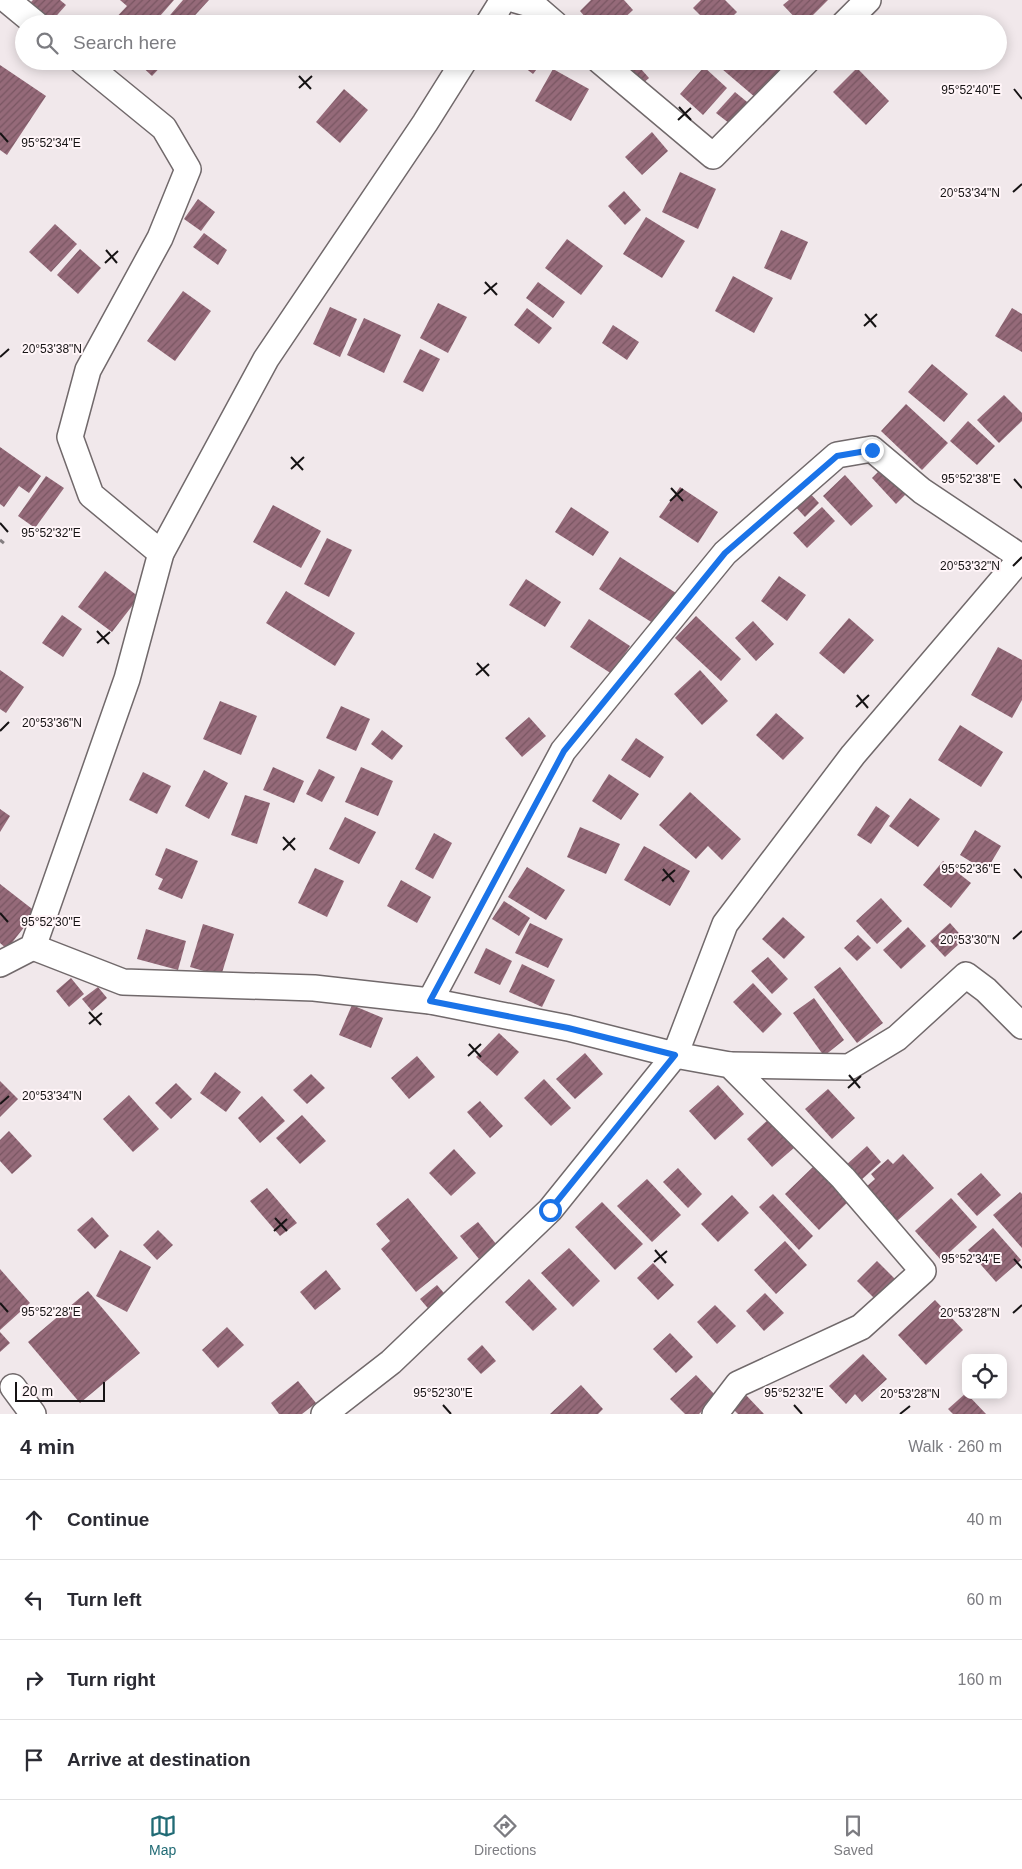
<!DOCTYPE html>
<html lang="en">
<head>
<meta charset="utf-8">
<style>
  body { margin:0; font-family:Helvetica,sans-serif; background:#f7f7f7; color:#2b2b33 }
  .controls { position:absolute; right:15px; bottom:15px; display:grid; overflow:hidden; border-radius:10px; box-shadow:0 2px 12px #0003 }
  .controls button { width:45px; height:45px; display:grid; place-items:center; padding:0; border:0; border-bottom:1px solid #e1e1e2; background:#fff; color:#2b2b33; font:25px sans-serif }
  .scale { position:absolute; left:15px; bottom:12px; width:90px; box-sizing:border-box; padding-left:5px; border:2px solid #161314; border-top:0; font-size:14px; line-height:18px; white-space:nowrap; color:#161314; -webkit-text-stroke:4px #fff5f8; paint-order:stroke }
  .stop { position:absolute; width:15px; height:15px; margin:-11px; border:4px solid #1a73e8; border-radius:50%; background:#fff }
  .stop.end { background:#1a73e8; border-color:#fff; box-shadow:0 1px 5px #0008 }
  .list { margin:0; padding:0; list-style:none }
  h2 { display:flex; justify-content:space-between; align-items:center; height:65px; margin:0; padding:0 20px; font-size:21px }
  h2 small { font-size:16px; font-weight:400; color:#7c7c81 }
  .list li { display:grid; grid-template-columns:32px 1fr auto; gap:15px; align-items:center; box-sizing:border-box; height:80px; padding:0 20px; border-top:1px solid #e1e1e2 }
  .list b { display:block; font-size:19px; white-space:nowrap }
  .list em { font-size:16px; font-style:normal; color:#7c7c81 }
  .icon { flex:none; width:28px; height:28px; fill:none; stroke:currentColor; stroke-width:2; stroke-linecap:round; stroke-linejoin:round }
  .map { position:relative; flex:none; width:1022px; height:1414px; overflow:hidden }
  .search { position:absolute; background:#fff; box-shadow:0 2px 12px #0003; left:15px; right:15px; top:15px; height:55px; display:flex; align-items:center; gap:12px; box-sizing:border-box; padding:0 18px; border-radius:28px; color:#7c7c81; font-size:19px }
  .sheet { height:385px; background:#fff }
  nav { display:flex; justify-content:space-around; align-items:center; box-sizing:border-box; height:70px; border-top:1px solid #e1e1e2; background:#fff; font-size:14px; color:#7c7c81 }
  nav a { display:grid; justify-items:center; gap:2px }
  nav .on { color:#216b75 }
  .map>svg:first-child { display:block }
</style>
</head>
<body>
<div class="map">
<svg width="1022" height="1414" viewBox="0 0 1022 1414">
  <defs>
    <pattern id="building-hatch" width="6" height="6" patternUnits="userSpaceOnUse" patternTransform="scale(1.25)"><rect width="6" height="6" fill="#956a79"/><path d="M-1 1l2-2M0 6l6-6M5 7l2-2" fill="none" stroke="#795662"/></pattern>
  </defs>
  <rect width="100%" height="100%" fill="#f1e8eb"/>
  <g fill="url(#building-hatch)">
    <path d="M33,0H60L66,5L51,22L29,4Z"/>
    <path d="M120,0H174L153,24H110L127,6Z"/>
    <path d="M183,0H209L187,24H168L165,21Z"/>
    <path d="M591,0H624L633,10L618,24H591L580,11Z"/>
    <path d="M701,0H725L737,12L725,24H709L693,8Z"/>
    <path d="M789,0H828L804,24H801L783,5Z"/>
    <path d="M510,15L522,24H504Z"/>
    <path d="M136,61H166L152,76Z"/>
    <path d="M516,61H543L533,74Z"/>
    <path d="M624,61H634L649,78L636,89L617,68Z"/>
    <path d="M716,61H788L756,98L715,63Z"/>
    <path d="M0,65L46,96L7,155L0,150Z"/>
    <path d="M704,67L727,88L703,115L680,94Z"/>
    <path d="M857,68L889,101L866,125L833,92Z"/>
    <path d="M553,69L589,89L571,121L535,101Z"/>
    <path d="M344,89L368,110L340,143L316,122Z"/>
    <path d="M735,92L752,106L734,127L716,113Z"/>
    <path d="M652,132L668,151L642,175L625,157Z"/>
    <path d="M680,172L716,189L698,229L662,212Z"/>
    <path d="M624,191L641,210L625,225L608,206Z"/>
    <path d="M198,199L215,212L201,231L184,219Z"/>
    <path d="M646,217L685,241L662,278L623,254Z"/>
    <path d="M55,224L77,244L51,272L29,252Z"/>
    <path d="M781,230L808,242L791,280L764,268Z"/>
    <path d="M204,233L227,250L218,265L193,247Z"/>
    <path d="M567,239L603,266L581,295L545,268Z"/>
    <path d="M80,249L101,268L78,294L57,275Z"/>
    <path d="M733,276L773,298L754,333L715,311Z"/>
    <path d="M538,282L565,302L553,318L526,298Z"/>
    <path d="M183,291L211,311L175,361L147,341Z"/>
    <path d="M438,303L467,317L448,353L420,338Z"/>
    <path d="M330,307L357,319L340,357L313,344Z"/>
    <path d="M527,308L552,328L539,344L514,325Z"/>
    <path d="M1012,308L1022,314V352L995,336Z"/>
    <path d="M364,318L401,335L384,373L347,355Z"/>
    <path d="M613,325L639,342L627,360L602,343Z"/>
    <path d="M420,349L440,359L423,392L403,382Z"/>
    <path d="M932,364L968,394L944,422L908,392Z"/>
    <path d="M1004,395L1022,413V421L999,443L977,420Z"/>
    <path d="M906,404L948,443L922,470L881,431Z"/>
    <path d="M968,421L995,446L977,465L950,441Z"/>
    <path d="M0,447L41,476L29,493L19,486L4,507L0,504Z"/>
    <path d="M885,465L909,491L896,504L872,478Z"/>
    <path d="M845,475L873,506L851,526L823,496Z"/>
    <path d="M46,476L64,488L35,528L18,516Z"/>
    <path d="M680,487L718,512L698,543L659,517Z"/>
    <path d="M806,489L819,503L805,517L792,503Z"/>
    <path d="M273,505L321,531L301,568L253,542Z"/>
    <path d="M571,507L609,532L593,556L555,532Z"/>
    <path d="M822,507L835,521L807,548L793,533Z"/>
    <path d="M327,538L352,550L329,597L304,584Z"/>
    <path d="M620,557L676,593L656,625L599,589Z"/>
    <path d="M105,571L139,597L112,632L78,607Z"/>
    <path d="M779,576L806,595L787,621L761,601Z"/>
    <path d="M526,579L561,602L545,627L509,605Z"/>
    <path d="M286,591L355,633L335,666L266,623Z"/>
    <path d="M62,615L82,629L63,657L42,643Z"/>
    <path d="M696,616L741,659L721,681L675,638Z"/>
    <path d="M849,618L874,640L844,674L819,653Z"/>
    <path d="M589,619L630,646L612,674L570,647Z"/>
    <path d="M753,621L774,644L756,661L735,638Z"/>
    <path d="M998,647L1022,660V700L1012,718L971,695Z"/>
    <path d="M0,670L24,687L6,713L0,709Z"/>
    <path d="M700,670L728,701L702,725L674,694Z"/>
    <path d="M220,701L257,716L241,755L203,739Z"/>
    <path d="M341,706L370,719L356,751L326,738Z"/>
    <path d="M776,713L804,738L783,760L756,735Z"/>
    <path d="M529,717L546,736L522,757L505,738Z"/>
    <path d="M960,725L1003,752L981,787L938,760Z"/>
    <path d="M382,730L403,746L392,760L371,744Z"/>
    <path d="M636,738L664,757L650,778L621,760Z"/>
    <path d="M273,767L304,781L294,803L263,790Z"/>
    <path d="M361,767L393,781L378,816L345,802Z"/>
    <path d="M319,769L335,777L322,802L306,794Z"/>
    <path d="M204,770L228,783L209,819L185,806Z"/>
    <path d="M143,772L171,786L157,814L129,800Z"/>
    <path d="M609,774L639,794L621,820L592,801Z"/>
    <path d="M690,792L741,839L722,860L708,846L696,859L659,825Z"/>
    <path d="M245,795L270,803L257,844L231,835Z"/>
    <path d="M910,798L940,819L918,847L889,826Z"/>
    <path d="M876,806L890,816L871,844L857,835Z"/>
    <path d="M0,809L10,816L0,832Z"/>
    <path d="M345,817L376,832L359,864L329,849Z"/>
    <path d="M580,827L620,844L606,874L567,857Z"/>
    <path d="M975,830L1001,846L986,871L960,855Z"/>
    <path d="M434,833L452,843L433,879L415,869Z"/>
    <path d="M644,846L690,871L670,906L624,880Z"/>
    <path d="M166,848L198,861L182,899L158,889L163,879L155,875Z"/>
    <path d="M943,861L971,883L951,908L923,885Z"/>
    <path d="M527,867L565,890L546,920L508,897Z"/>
    <path d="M315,868L344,881L327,917L298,903Z"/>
    <path d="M401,880L431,897L417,923L387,906Z"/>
    <path d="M0,884L36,912L7,949L0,943Z"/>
    <path d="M881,898L902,921L877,944L856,921Z"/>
    <path d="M504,901L530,918L519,936L492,919Z"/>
    <path d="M783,917L805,937L784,959L762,939Z"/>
    <path d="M530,923L563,939L548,968L515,953Z"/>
    <path d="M950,923L964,939L945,957L930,941Z"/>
    <path d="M203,924L234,934L221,976L190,967Z"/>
    <path d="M908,927L926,946L901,969L883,950Z"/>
    <path d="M146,929L186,941L178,970L137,959Z"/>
    <path d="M858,935L871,948L857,961L844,948Z"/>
    <path d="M486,948L512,961L500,985L474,973Z"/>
    <path d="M768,957L788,979L772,994L751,971Z"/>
    <path d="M522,964L555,980L542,1007L509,992Z"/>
    <path d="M840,967L883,1023L857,1043L814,987Z"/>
    <path d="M71,978L84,994L69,1007L56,991Z"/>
    <path d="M753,983L782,1014L763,1033L733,1002Z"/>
    <path d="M98,987L107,998L92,1011L82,999Z"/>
    <path d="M814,998L844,1040L824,1056L793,1013Z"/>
    <path d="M352,1005L383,1018L371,1048L339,1035Z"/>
    <path d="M499,1033L519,1052L497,1076L476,1057Z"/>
    <path d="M585,1053L603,1074L575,1099L556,1079Z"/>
    <path d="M417,1056L435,1077L409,1099L391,1078Z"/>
    <path d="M215,1072L241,1092L226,1112L200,1093Z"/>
    <path d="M311,1074L325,1088L307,1104L293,1090Z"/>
    <path d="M544,1079L571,1108L551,1126L524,1098Z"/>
    <path d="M0,1081L18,1099L0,1117Z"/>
    <path d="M176,1083L192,1099L171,1119L155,1103Z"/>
    <path d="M718,1085L744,1114L715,1140L689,1111Z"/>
    <path d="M828,1089L855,1118L832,1139L805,1109Z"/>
    <path d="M129,1095L159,1129L133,1152L103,1119Z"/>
    <path d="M262,1096L285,1121L260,1143L238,1118Z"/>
    <path d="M480,1101L503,1126L490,1138L467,1112Z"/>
    <path d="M302,1115L326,1141L300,1164L276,1138Z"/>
    <path d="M769,1119L795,1147L772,1167L747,1139Z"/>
    <path d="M9,1131L32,1156L12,1174L0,1161V1140Z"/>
    <path d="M867,1146L881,1162L859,1182L845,1166Z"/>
    <path d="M454,1149L476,1173L451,1196L429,1173Z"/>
    <path d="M903,1154L934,1188L897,1221L866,1187L875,1179L871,1174L888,1159L893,1164Z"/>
    <path d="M815,1165L849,1201L819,1230L785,1194Z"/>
    <path d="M678,1168L702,1194L688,1208L663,1182Z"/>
    <path d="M981,1173L1001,1195L977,1216L957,1194Z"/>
    <path d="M647,1179L681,1215L652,1242L617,1206Z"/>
    <path d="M267,1188L297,1223L280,1236L250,1201Z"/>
    <path d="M1020,1192L1022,1194V1248L993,1215Z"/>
    <path d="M773,1194L813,1236L799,1250L759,1207Z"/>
    <path d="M732,1195L749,1213L718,1242L701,1224Z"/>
    <path d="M408,1198L458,1258L416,1292L381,1249L390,1241L376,1224Z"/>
    <path d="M951,1198L977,1227L941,1260L915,1231Z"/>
    <path d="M602,1202L643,1244L615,1270L575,1227Z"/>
    <path d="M92,1217L109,1236L95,1249L77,1230Z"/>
    <path d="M478,1222L497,1245L479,1259L460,1236Z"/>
    <path d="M993,1228L1021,1260L996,1282L968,1250Z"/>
    <path d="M158,1230L173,1245L157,1260L143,1245Z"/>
    <path d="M785,1241L807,1265L776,1294L754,1270Z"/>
    <path d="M569,1248L600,1281L573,1307L541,1273Z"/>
    <path d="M120,1250L151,1267L127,1312L96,1296Z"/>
    <path d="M877,1261L897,1281L877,1301L857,1281Z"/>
    <path d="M653,1263L674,1285L658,1300L637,1278Z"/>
    <path d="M0,1269L30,1303L0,1330Z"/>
    <path d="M326,1270L341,1289L315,1310L300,1292Z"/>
    <path d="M529,1279L557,1309L533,1331L505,1302Z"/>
    <path d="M437,1285L450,1300L433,1314L420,1299Z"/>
    <path d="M88,1291L140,1353L80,1403L28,1342Z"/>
    <path d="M765,1293L784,1313L764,1331L746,1311Z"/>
    <path d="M935,1300L963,1330L926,1365L898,1335Z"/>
    <path d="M715,1305L736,1326L717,1344L697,1322Z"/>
    <path d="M227,1327L244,1345L218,1368L202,1350Z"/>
    <path d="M0,1332L10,1343L0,1352Z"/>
    <path d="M670,1333L693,1357L676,1373L653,1349Z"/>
    <path d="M482,1345L496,1361L481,1374L467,1359Z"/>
    <path d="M863,1354L887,1379L862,1402L855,1394L846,1404L829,1386Z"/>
    <path d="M696,1375L717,1397L699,1414H685L670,1399Z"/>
    <path d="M298,1381L316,1403L302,1414H279L271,1403Z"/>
    <path d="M581,1385L603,1409L598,1414H550Z"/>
    <path d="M966,1393V1395H968L986,1414H953L948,1409Z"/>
    <path d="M745,1394L764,1414H738L731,1407Z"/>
  </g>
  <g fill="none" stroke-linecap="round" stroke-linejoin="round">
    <defs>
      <g id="minor">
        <path d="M7,0L36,24"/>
        <path d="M516,0L533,5L555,24"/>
        <path d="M488,24L503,0"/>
        <path d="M844,24L868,0"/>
        <path d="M82,61L164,128L188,169L160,238L88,370L70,437L91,495L161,553"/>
        <path d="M600,61L713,156L807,61"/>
        <path d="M33,947L123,982L314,988L430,1001L568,1028L675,1055L725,924L853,755L1022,557"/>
        <path d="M0,964L33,947L127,679L161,553L266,359L425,123L464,61"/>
        <path d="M430,1001L563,751L725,553L837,455L872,449L922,491L1021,557"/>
        <path d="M730,1065L849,1067L897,1038L966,975L986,990L1022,1026"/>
        <path d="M13,1387L33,1414"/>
        <path d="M324,1414L391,1362L550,1210L675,1055L730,1065L843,1178L923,1271L861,1327L738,1384L715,1414"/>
      </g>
    </defs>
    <use href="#minor" stroke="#71696b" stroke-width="28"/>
    <path stroke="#847e80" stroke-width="3" stroke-dasharray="5 2.5" stroke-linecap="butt" d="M0,540L5,544"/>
    <use href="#minor" stroke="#fff" stroke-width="25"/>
  </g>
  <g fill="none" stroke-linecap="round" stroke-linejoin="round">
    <path stroke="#1a73e8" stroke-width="6" d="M550,1210L675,1055L568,1028L430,1001L564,751L725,553L837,456L872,450"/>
  </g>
  <path fill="none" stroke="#161314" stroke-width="2" d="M299,76L311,89M299,88L312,76M1014,89L1022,99M679,107L691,120M678,120L691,108M0,133L8,142M1013,192L1022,184M106,250L117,263M105,263L118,251M485,282L497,295M484,294L497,283M865,314L876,327M864,326L877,314M0,357L9,349M291,457L303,470M291,469L304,457M1014,479L1022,488M671,488L683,501M670,501L683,489M0,523L8,532M1013,566L1022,557M97,631L109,644M97,643L110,632M477,663L489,676M476,675L489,664M857,695L868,708M856,707L869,695M0,731L9,722M283,837L295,850M283,850L295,838M663,869L674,882M1014,869L1022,878M662,881L675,870M0,913L8,922M1013,939L1022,931M89,1012L101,1025M89,1024L102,1013M469,1044L481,1057M468,1056L481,1044M849,1075L860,1088M848,1088L861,1076M0,1104L9,1096M275,1218L287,1231M274,1231L287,1219M655,1250L666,1263M1014,1259L1022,1268M654,1262L667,1251M0,1303L8,1312M1013,1313L1022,1305M443,1405L451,1414M794,1405L802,1414M900,1414L910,1406"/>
  <g font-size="12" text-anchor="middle" fill="#161314" stroke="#fff5f8" stroke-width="4" stroke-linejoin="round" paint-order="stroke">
    <text x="971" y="94">95°52'40"E</text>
    <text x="51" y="147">95°52'34"E</text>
    <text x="970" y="197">20°53'34"N</text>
    <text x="52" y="353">20°53'38"N</text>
    <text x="971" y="483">95°52'38"E</text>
    <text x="51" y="537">95°52'32"E</text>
    <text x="970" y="570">20°53'32"N</text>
    <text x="52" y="727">20°53'36"N</text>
    <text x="971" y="873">95°52'36"E</text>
    <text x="51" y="926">95°52'30"E</text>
    <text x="970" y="944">20°53'30"N</text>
    <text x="52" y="1100">20°53'34"N</text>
    <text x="971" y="1263">95°52'34"E</text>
    <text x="51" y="1316">95°52'28"E</text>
    <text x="970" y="1317">20°53'28"N</text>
    <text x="443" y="1397">95°52'30"E</text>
    <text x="794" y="1397">95°52'32"E</text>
    <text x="910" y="1398">20°53'28"N</text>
  </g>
</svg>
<div class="controls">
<button><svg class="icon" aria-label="locate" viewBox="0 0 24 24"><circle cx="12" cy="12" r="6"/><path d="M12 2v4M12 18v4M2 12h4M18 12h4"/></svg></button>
</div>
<div class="scale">20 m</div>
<div class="stop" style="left:550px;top:1210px"></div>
<div class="stop end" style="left:872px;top:450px"></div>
<div class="search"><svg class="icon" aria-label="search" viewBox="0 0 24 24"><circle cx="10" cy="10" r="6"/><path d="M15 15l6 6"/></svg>Search here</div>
</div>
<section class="sheet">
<h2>4 min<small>Walk · 260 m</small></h2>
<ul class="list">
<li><svg class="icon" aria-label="ahead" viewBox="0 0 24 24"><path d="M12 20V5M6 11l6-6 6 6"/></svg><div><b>Continue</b></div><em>40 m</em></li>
<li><svg class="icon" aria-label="left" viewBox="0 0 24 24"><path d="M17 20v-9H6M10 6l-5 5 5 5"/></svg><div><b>Turn left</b></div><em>60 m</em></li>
<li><svg class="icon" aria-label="right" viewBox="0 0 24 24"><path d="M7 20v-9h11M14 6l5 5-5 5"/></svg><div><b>Turn right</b></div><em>160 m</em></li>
<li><svg class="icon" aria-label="arrive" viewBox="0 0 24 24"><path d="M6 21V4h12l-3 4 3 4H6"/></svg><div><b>Arrive at destination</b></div></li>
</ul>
</section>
<nav>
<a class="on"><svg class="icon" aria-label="map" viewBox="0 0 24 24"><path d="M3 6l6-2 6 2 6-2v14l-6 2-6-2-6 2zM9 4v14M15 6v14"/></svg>Map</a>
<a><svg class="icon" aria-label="directions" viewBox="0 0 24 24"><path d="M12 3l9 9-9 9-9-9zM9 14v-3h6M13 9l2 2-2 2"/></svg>Directions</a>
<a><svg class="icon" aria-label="saved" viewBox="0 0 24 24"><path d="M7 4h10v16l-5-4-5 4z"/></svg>Saved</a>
</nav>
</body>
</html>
